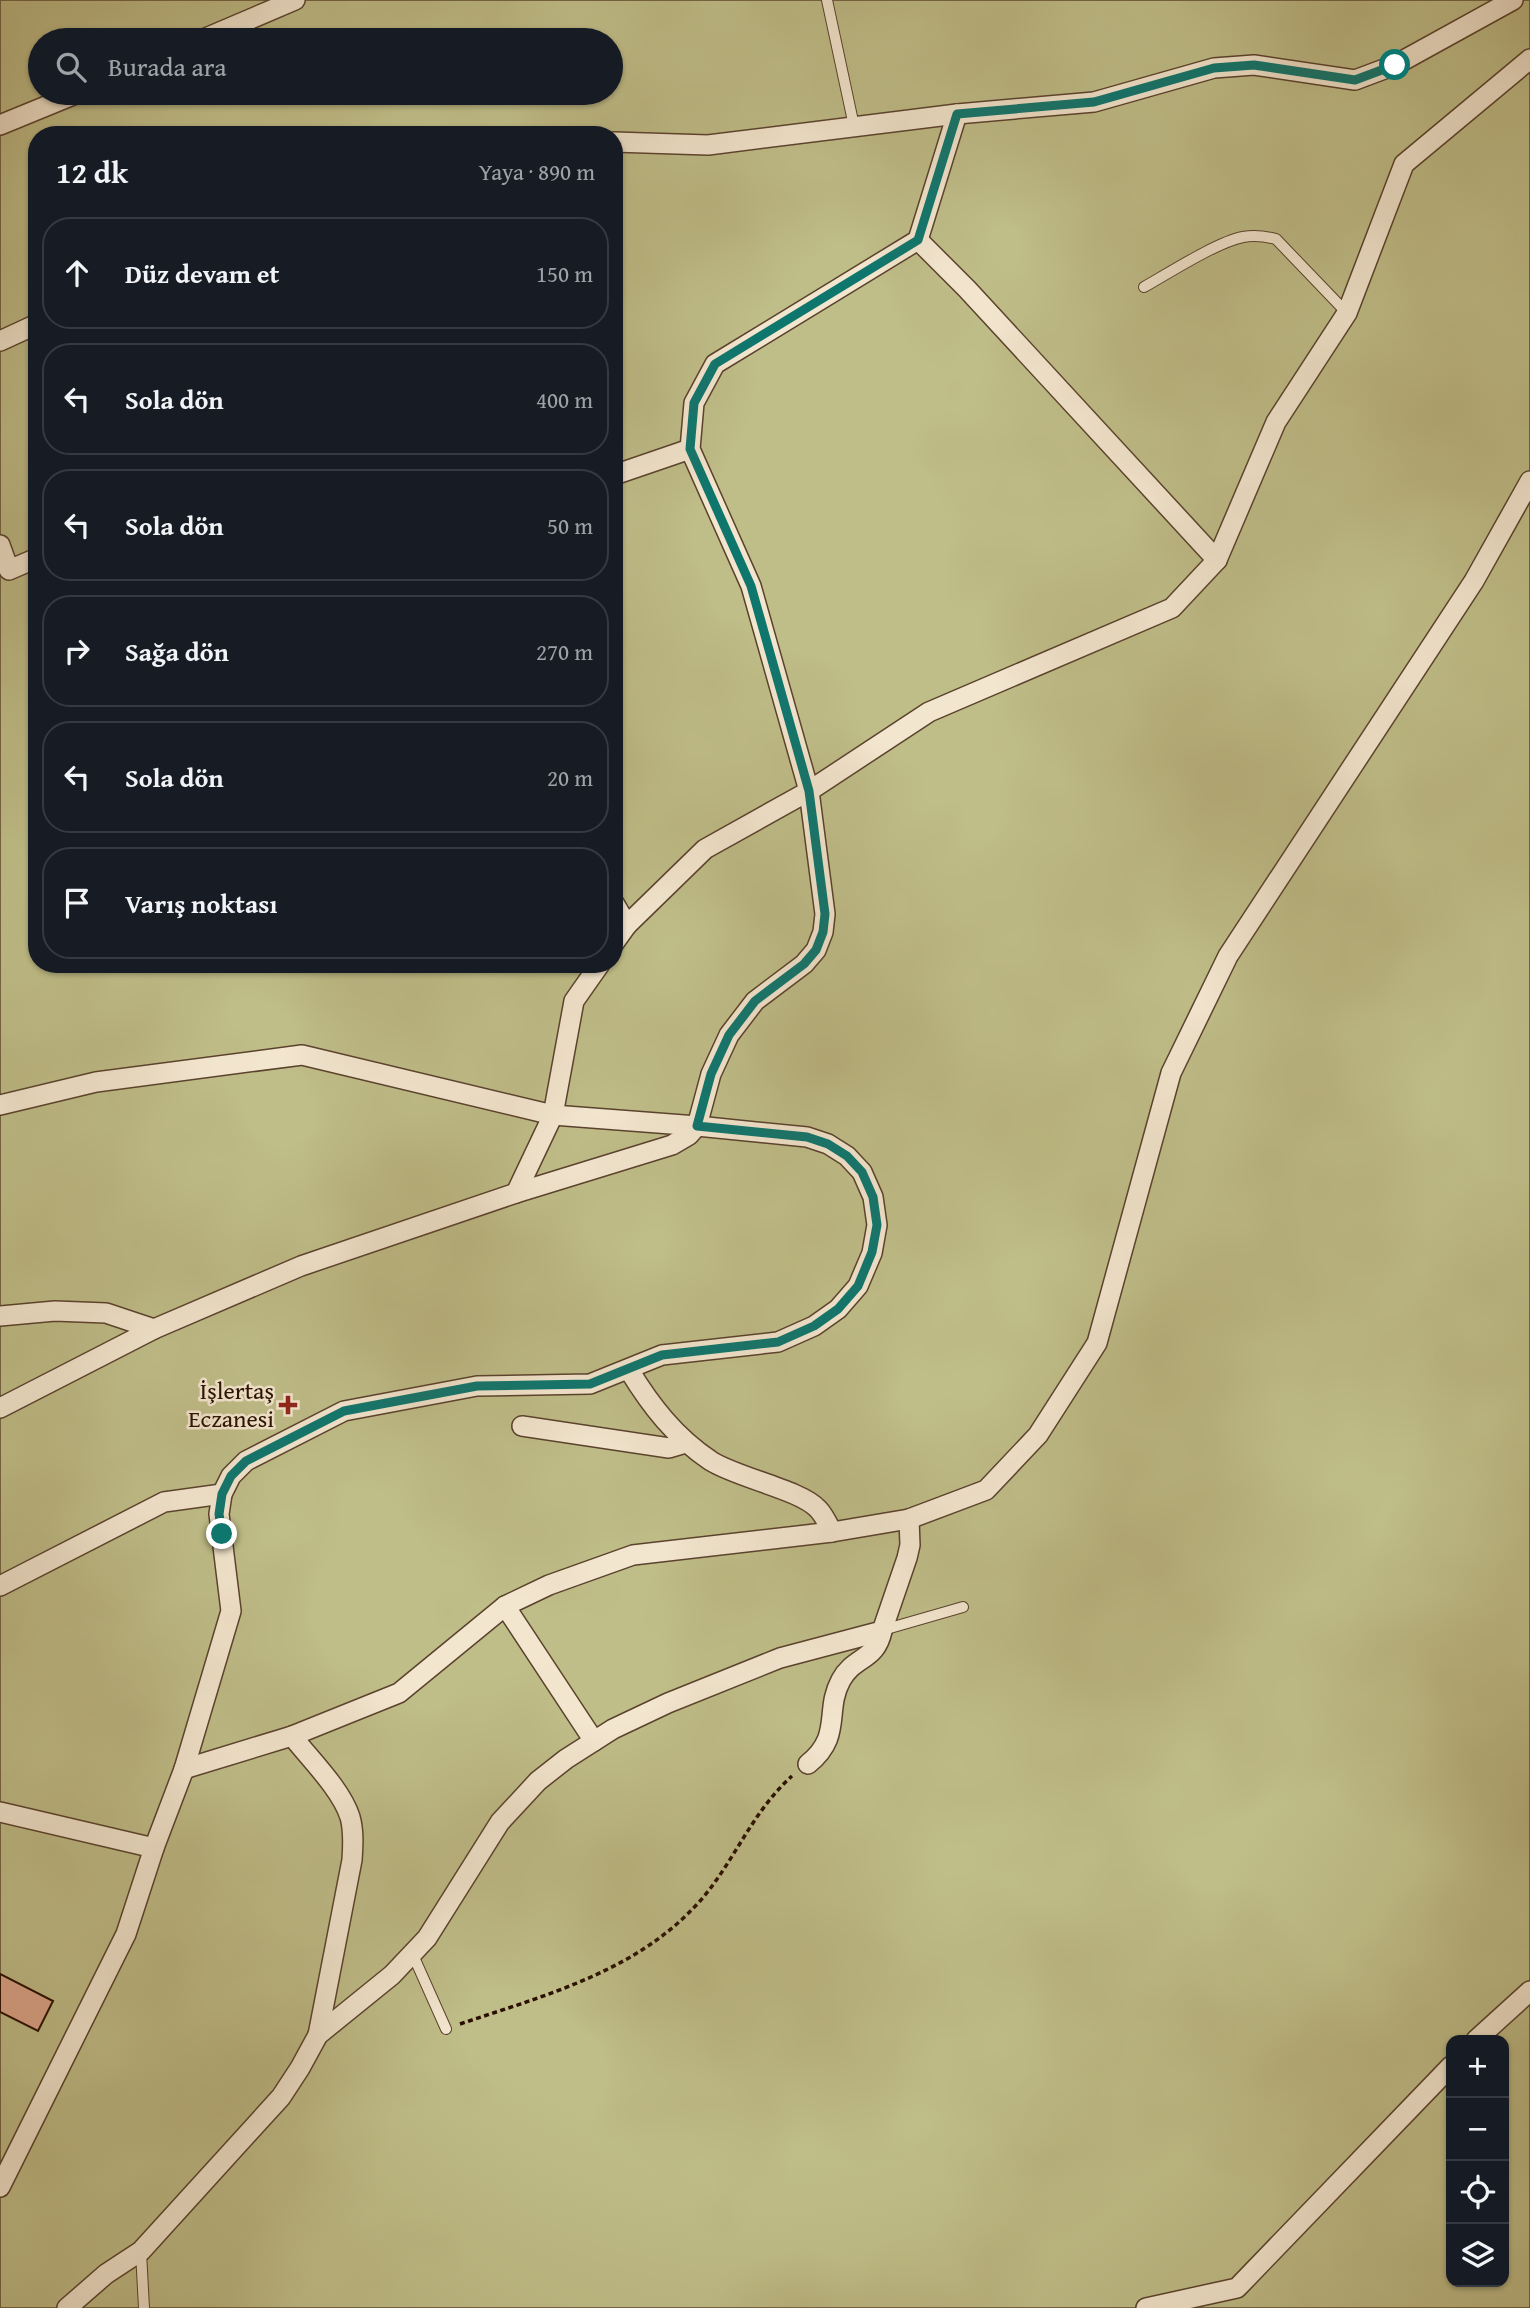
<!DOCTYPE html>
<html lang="tr">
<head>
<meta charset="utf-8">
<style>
  body { margin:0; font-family:"Gentium Book Plus",serif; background:#242831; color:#f1f3f6 }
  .controls { position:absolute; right:21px; bottom:21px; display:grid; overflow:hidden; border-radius:14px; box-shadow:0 2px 5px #0004 }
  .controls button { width:63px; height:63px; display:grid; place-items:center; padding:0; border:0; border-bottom:2px solid #363941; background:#171b24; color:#f1f3f6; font:35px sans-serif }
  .stop { position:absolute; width:21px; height:21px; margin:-16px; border:5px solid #0f766e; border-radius:50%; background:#fff }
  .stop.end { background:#0f766e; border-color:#fff; box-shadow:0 2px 7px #0008 }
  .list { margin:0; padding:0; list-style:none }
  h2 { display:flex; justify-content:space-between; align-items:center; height:91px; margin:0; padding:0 28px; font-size:30px }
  h2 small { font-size:23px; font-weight:400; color:#9ea1a6 }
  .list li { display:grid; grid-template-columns:46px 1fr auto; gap:21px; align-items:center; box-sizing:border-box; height:112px; margin:0 14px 14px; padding:0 14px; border:2px solid #363941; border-radius:28px }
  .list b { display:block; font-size:26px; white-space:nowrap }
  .list em { font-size:23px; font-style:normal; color:#9ea1a6 }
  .icon { flex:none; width:38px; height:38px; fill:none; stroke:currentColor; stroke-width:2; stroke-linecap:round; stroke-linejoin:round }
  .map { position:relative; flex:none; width:1530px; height:2308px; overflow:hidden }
  .search { position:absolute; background:#171b24; box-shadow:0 2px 5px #0004; left:28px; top:28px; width:595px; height:77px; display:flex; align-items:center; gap:18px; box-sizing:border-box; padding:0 24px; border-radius:38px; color:#9ea1a6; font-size:26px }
  .panel { position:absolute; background:#171b24; box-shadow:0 2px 5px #0004; left:28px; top:126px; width:595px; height:847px; border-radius:28px }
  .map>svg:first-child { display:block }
</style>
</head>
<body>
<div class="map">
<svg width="1530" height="2308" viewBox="0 0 1530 2308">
  <rect width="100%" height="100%" fill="#edd9b5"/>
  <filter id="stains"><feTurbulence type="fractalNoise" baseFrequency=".00286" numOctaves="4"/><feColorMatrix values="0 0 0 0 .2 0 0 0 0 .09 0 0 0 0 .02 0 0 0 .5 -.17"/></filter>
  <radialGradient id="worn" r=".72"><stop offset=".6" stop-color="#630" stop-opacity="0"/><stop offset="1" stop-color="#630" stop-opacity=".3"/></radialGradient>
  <path fill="#bfbd88" stroke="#746644" stroke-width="2" fill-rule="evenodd" d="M0,0H1530V2308H0ZM40,40H611V93H40ZM37,135H614V964H37ZM1451,2040H1504V2282H1451Z"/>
  <path fill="#dca68b" stroke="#290f00" stroke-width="2" d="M0,1974L53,2001L38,2031L0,2012Z"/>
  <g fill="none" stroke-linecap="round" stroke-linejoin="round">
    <defs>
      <g id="service">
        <path d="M827,0L854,126"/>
        <path d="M1144,287C1169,273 1217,242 1243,237C1254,235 1264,236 1276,239L1347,313"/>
        <path d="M883,1630L963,1607"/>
        <path d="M413,1955L446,2029"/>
        <path d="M141,2252L144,2308"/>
      </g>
      <g id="minor">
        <path d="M201,40L295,0"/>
        <path d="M0,125L78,93"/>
        <path d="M614,142L708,145L957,114L1094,102L1214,68L1254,65L1355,80L1395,65L1513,0"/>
        <path d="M918,240L967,289L1217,560"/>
        <path d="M0,341L37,324"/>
        <path d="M614,475L690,449"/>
        <path d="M0,545L9,570L37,558"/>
        <path d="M614,903L627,925"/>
        <path d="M614,943L627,925L705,849L809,791L929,712L1172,608L1217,560L1276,422L1347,313L1404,164L1530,59"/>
        <path d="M0,1105L96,1082L302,1055L553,1115L697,1126L807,1137L828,1144L847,1156L862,1172L873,1197L877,1225L872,1253L858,1286L838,1309L814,1326L778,1342L662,1355L590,1384L477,1386L344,1411L246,1461L231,1476L222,1494L219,1514L231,1611L184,1769L154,1848L126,1934L0,2187"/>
        <path d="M516,1193L672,1145L689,1135L697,1126L711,1074L729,1035L755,1001L804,964L816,950L823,932L825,914L809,791L751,586L690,449L694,403L715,364L918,240L957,114"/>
        <path d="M0,1316L55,1311L106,1313L154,1329"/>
        <path d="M629,1370C651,1406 675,1437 711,1461C738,1478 801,1490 818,1509C824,1515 828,1524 832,1532"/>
        <path d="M0,1408L154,1329L301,1266L516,1193L553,1115L574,1001L600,964"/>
        <path d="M522,1426L669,1448L686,1443"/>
        <path d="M0,1586L164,1502L222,1494"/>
        <path d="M505,1606L594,1741"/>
        <path d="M292,1736C310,1759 341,1789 350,1817C354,1831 353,1846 352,1860L318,2035"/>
        <path d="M808,1764C843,1736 824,1711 841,1680C854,1656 876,1661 882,1631"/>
        <path d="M184,1769L292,1736L399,1693L505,1606L549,1585L633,1555L832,1532L909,1519L986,1490L1038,1435L1097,1343L1171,1073L1228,956L1474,581L1530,481"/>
        <path d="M0,1812L154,1848"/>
        <path d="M1476,2040L1530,1991"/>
        <path d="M67,2308L106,2274L141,2251L281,2097L300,2068L318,2035L392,1975L427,1938L500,1822L538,1781L566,1759L613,1729L668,1703L780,1658L882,1631L907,1558L910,1545L909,1519"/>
        <path d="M1146,2308L1237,2288L1451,2066"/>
      </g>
    </defs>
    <use href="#service" stroke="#5a422d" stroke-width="12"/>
    <use href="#minor" stroke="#5a422d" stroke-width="22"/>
    <path stroke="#290f00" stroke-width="3.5" stroke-dasharray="5 3.5" stroke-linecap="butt" d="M460,2024C546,1995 638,1971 700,1901C735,1861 751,1813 792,1776"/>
    <use href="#service" stroke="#f3e6cf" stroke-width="10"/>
    <use href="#minor" stroke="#f3e6cf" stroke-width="19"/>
  </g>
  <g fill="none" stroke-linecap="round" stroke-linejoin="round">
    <path stroke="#0f766e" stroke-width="9" d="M222,1534L219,1514L222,1494L231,1476L246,1461L344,1411L477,1386L590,1384L662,1355L778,1342L814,1326L838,1309L858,1286L872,1252L877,1225L873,1197L862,1172L847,1156L828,1144L807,1137L697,1126L711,1074L729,1035L755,1001L804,964L816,950L823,932L825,914L809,791L751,586L690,449L694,403L715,364L918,240L957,114L1094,102L1214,68L1254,65L1355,80L1395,65"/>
  </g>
  <path fill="#8f2418" stroke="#f3e6cf" stroke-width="2.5" d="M284.5 1394.5h7v7h7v7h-7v7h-7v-7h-7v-7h7z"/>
  <g text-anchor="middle" stroke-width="5" stroke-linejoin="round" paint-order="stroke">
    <g font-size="24" fill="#290f00" stroke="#f3e6cf" text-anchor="end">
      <text x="274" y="1399">İşlertaş<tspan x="274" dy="28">Eczanesi</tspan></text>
    </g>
  </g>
  <rect width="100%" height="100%" filter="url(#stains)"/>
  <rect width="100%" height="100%" fill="url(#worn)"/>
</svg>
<div class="controls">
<button>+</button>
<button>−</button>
<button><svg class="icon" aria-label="locate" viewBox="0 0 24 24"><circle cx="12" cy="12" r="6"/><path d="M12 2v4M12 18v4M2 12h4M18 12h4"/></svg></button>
<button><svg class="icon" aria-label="layers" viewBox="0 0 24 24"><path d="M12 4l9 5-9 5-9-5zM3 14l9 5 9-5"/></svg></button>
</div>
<div class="stop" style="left:1395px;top:65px"></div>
<div class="stop end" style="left:222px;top:1534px"></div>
<div class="search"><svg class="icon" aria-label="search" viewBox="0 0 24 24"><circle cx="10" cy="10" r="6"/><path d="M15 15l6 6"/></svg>Burada ara</div>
<section class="panel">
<h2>12 dk<small>Yaya · 890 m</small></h2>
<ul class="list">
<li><svg class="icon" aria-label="ahead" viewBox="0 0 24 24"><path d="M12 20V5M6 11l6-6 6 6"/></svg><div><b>Düz devam et</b></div><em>150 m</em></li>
<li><svg class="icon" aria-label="left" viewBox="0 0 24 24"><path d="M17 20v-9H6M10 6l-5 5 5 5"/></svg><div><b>Sola dön</b></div><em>400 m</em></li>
<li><svg class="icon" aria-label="left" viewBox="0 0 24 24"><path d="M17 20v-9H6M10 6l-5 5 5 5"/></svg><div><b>Sola dön</b></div><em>50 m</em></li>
<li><svg class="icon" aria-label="right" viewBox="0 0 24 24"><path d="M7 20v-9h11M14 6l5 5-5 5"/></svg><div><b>Sağa dön</b></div><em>270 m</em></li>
<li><svg class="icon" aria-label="left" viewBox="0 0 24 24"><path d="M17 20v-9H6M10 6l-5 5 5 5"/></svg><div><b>Sola dön</b></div><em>20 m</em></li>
<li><svg class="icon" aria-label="arrive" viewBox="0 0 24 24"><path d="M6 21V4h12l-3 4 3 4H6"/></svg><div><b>Varış noktası</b></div></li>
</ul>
</section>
</div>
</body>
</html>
